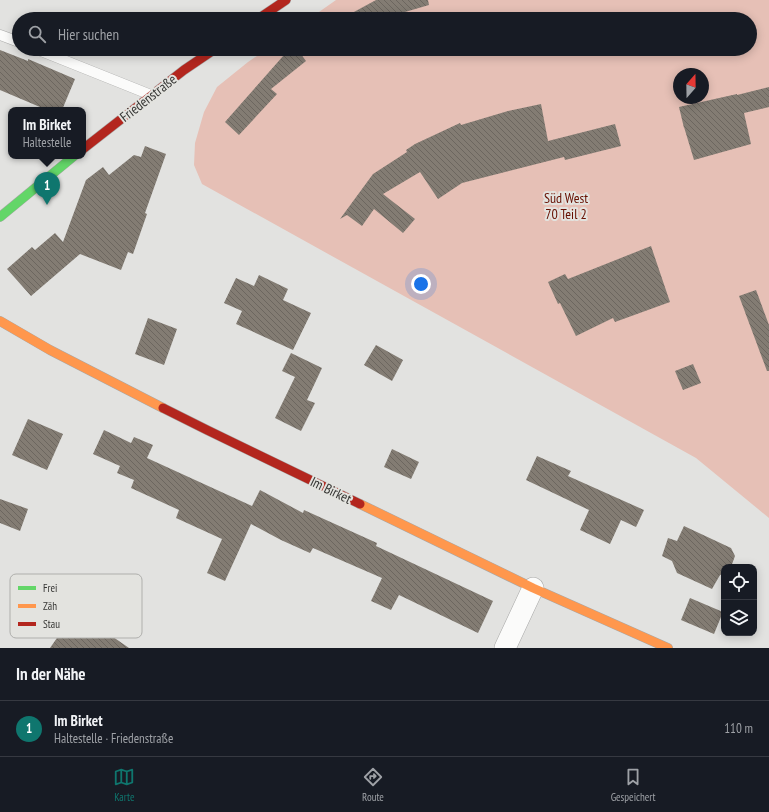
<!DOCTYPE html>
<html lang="de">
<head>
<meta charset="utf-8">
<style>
  body { margin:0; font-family:"PT Sans Narrow",sans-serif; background:#20242c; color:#f1f3f6 }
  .controls { position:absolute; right:12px; bottom:12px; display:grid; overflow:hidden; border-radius:8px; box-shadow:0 2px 10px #0003 }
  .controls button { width:36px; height:36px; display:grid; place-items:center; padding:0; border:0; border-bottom:1px solid #363941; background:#171b24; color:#f1f3f6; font:20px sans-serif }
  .compass { position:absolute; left:673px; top:68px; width:36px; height:36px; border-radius:50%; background:#171b24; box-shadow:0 2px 10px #0003; rotate:20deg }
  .you { position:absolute; left:421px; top:284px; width:14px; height:14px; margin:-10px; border:3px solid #fff; border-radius:50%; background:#1a73e8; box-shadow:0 0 0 6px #1a73e833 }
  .badge { display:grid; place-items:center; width:26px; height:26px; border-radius:50%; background:#0f766e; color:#fff; font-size:13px; font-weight:700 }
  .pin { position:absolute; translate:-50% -33px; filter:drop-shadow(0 1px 2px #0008) }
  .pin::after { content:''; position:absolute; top:21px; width:14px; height:12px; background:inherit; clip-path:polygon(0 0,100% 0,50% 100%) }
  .popup { position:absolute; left:8px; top:107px; width:78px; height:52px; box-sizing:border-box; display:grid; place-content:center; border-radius:8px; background:#171b24; filter:drop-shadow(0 1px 3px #0005); font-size:13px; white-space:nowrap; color:#9ea1a6 }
  .popup b { font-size:15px; color:#f1f3f6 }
  .popup::after { content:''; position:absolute; left:50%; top:100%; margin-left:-8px; border:8px solid transparent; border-top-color:#171b24 }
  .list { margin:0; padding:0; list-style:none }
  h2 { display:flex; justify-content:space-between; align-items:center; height:52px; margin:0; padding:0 16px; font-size:17px }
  h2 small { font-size:13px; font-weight:400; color:#9ea1a6 }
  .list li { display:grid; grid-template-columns:26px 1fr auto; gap:12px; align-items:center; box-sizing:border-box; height:56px; padding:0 16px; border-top:1px solid #363941 }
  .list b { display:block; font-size:15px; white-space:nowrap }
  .list p { margin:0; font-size:13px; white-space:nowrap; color:#9ea1a6 }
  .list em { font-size:13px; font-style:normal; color:#9ea1a6 }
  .icon { flex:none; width:22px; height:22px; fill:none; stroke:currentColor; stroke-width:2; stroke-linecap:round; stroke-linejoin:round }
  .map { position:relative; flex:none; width:769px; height:648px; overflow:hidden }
  .search { position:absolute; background:#171b24; box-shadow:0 2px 10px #0003; left:12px; right:12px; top:12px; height:44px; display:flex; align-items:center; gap:10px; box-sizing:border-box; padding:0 14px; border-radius:22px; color:#9ea1a6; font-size:15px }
  .sheet { height:108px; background:#171b24 }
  nav { display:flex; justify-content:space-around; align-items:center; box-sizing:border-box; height:56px; border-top:1px solid #363941; background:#171b24; font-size:11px; color:#9ea1a6 }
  nav a { display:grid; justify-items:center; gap:2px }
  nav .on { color:#0f766e }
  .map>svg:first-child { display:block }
</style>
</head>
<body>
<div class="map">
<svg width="769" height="648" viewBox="0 0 769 648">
  <defs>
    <pattern id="building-back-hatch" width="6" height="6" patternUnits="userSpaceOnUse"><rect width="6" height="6" fill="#837c73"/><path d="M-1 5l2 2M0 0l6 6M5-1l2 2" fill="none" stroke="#6c665f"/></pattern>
  </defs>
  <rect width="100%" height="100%" fill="#e2e2e0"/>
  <path fill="#e6c0b6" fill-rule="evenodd" d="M336,0H769V518L696,458L202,184L194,165L195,143L204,112L217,87L248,62L267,49H750V19H309ZM679,74H703V98H679Z"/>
  <g fill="url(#building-back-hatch)">
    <path d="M376,0H428L429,5L381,19H341Z"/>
    <path d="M292,49H297L306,61L271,89L277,94L239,135L225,122L284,55Z"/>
    <path d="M0,50L28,61V59L75,79L62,110H47L0,90Z"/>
    <path d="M769,87V107L744,113L751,144L694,160L684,127V128L679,107L737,94V95Z"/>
    <path d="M541,104L548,141L615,124L621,146L565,160L564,157L462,183L438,199L420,172L383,194L415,219L403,233L374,209L362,226L347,215L340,219L373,174L407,152L406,150L415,144L460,123L461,125L508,111Z"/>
    <path d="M145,146L166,154L145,213L147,214L133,254L128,252L121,270L80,254L31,296L7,269L32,247L35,250L55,233L63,242L86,180L103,167L109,175L134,155L141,157Z"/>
    <path d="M651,246L670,302L615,322L613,318L576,336L560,303L558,304L548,282L565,274L568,279Z"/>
    <path d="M259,275L288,289L283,300L311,313L293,350L236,324L242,311L224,303L236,278L254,286Z"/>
    <path d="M756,290L769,325V371H767L739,296Z"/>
    <path d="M148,318L177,329L164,365L135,354Z"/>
    <path d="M376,345L403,360L392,381L364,365Z"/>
    <path d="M291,353L322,368L307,400L315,403L301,431L275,418L295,377L282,371Z"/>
    <path d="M693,364L701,383L683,390L675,371Z"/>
    <path d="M28,419L63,434L47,470L12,455Z"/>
    <path d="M104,430L131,443L134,437L153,445L147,458L252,506L260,490L303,513L304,510L377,543L376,546L493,601L478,633L399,595L391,610L371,601L382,578L313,548L310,553L281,540L251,524L225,581L207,573L222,539L176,518L179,510L131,488L134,480L117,473L120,466L93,454Z"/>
    <path d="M392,449L419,462L411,479L384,467Z"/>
    <path d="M537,456L571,471L568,476L644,510L636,527L621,520L610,544L580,530L589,510L526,480Z"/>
    <path d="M0,499L28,509L20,531L0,523Z"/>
    <path d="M684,526L731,548L735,556L731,567H724V574L720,575L712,589L677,573L672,561L662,556L668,538L677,541Z"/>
    <path d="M690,598L723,612L714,634L681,620Z"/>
    <path d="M77,612L129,648H50L68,622L70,623Z"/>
  </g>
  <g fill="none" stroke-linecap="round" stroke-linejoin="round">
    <defs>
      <g id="lane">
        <path d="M0,35L19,42"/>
        <path d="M36,49L151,95"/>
      </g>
      <path id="street" d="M505,648L533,588"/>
      <path id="fast" d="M0,217L74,156"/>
      <g id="slow">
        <path d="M0,321L50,350L163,408"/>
        <path d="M360,504L533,588L668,648"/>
      </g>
      <g id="jam">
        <path d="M258,19L286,0"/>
        <path d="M83,149L184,70L215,49"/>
        <path d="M163,408L207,430L360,504"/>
      </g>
    </defs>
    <use href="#lane" stroke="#a8a8a7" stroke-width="11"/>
    <use href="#street" stroke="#a8a8a7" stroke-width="22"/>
    <use href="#fast" stroke="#a8a8a7" stroke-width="10"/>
    <use href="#slow" stroke="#a8a8a7" stroke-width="10"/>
    <use href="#jam" stroke="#a8a8a7" stroke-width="10"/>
    <use href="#lane" stroke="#fbfbfa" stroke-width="10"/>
    <use href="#street" stroke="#fbfbfa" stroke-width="21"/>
    <use href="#fast" stroke="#63d668" stroke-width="9"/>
    <use href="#slow" stroke="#ff974d" stroke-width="9"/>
    <use href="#jam" stroke="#b3261e" stroke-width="9"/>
  </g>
  <g text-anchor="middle" stroke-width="4" stroke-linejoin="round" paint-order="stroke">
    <g font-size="14" fill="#363634" stroke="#e3e3df">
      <text transform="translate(148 98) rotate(-38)" y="5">Friedenstraße</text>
      <text transform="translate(331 490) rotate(26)" y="5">Im Birket</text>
    </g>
    <g font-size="14" fill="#670f01" stroke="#e3e3df">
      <text x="566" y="203">Süd West<tspan x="566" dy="16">70 Teil 2</tspan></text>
    </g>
  </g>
  <rect x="10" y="574" width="132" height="64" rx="6" fill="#e3e3df" stroke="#afafac" stroke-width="1"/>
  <rect x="18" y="586" width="18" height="4" fill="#63d668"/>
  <rect x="18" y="604" width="18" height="4" fill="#ff974d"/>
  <rect x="18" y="622" width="18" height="4" fill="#b3261e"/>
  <g font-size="11" fill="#363634">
    <text x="43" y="592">Frei</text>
    <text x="43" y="610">Zäh</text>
    <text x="43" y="628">Stau</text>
  </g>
</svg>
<div class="controls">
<button><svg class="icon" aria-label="locate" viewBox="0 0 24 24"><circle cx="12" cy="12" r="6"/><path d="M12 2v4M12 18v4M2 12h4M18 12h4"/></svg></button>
<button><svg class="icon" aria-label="layers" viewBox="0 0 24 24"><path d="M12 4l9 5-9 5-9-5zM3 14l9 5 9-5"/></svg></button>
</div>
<svg class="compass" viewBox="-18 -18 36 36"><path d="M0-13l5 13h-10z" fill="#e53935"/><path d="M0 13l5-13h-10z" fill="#9ea1a6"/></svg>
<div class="you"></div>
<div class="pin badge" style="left:47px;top:205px">1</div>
<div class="popup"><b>Im Birket</b>Haltestelle</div>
<div class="search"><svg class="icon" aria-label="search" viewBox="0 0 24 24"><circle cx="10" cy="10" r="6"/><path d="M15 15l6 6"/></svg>Hier suchen</div>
</div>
<section class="sheet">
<h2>In der Nähe<small></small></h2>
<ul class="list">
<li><span class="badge">1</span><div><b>Im Birket</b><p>Haltestelle · Friedenstraße</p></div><em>110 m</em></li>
</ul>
</section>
<nav>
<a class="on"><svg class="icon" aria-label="map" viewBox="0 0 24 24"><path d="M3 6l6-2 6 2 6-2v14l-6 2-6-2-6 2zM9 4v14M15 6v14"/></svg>Karte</a>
<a><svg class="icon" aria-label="directions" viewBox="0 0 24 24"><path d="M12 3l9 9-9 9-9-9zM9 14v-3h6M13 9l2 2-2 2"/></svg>Route</a>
<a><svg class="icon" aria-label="saved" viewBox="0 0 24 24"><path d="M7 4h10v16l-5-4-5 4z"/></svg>Gespeichert</a>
</nav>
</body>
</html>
